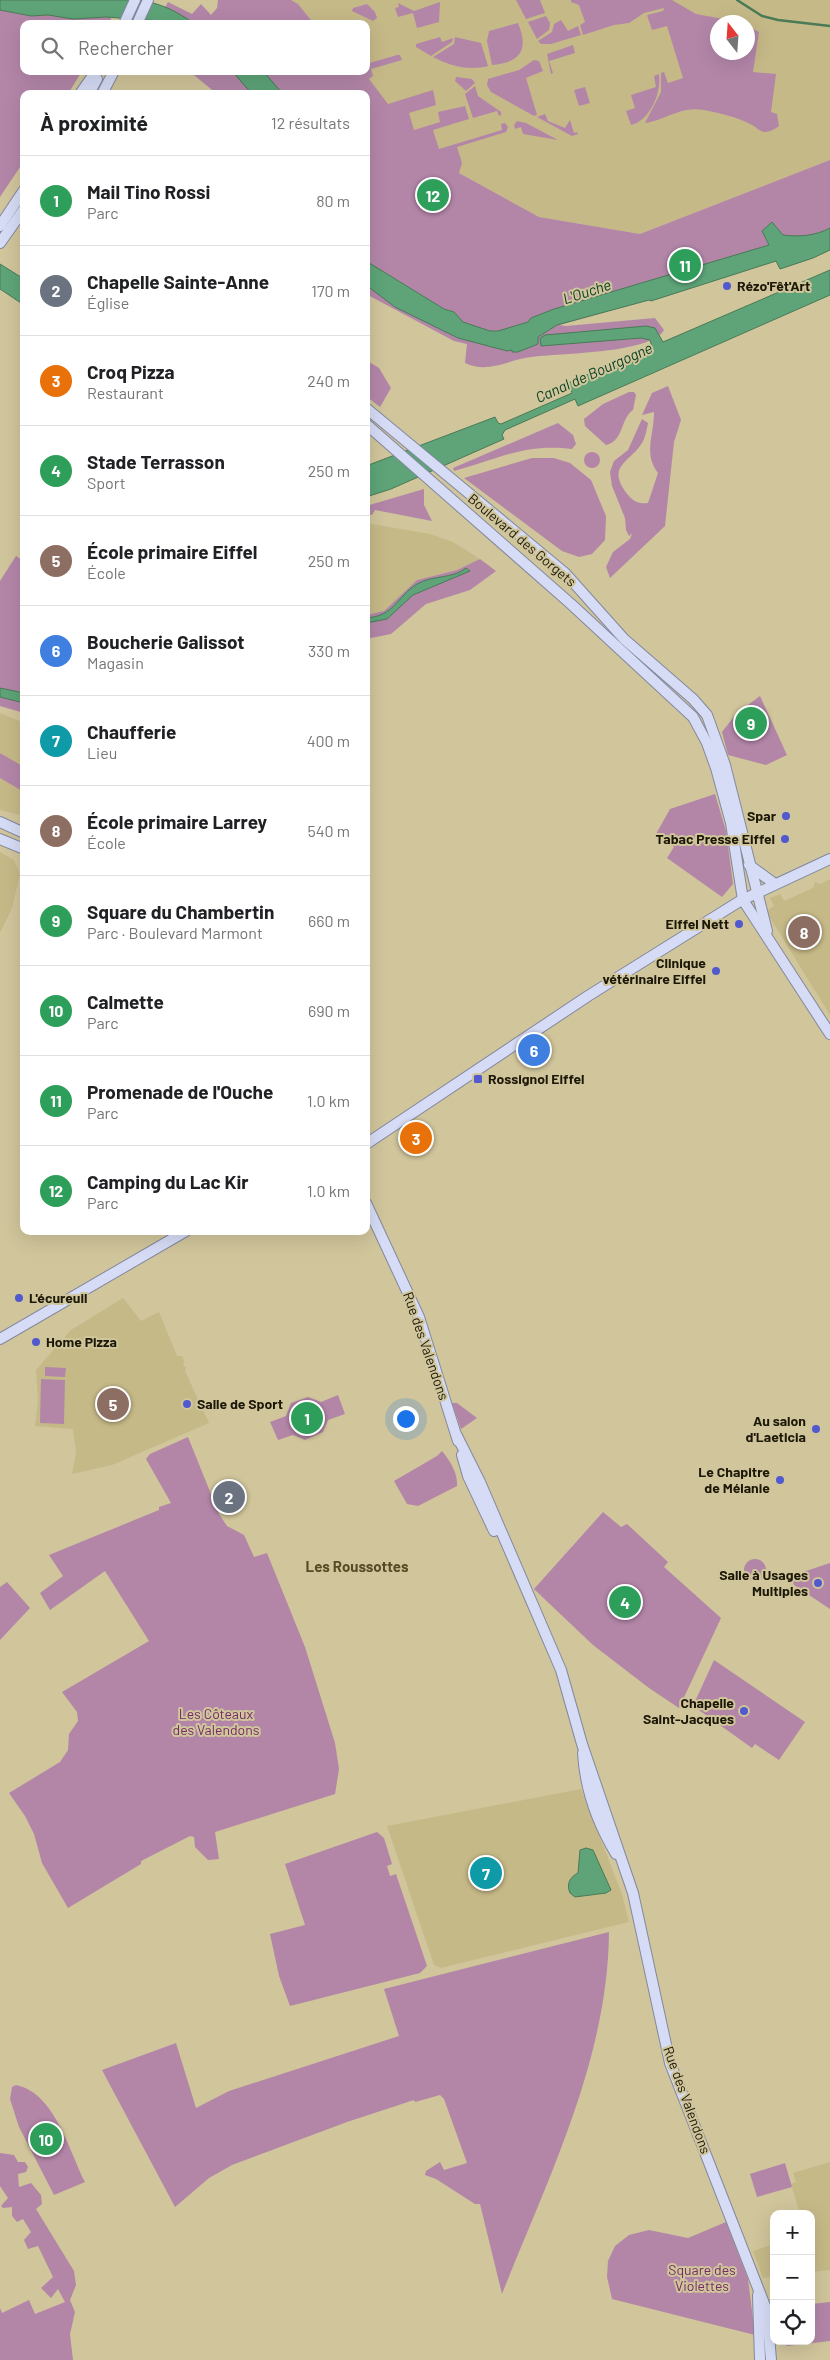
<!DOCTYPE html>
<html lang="fr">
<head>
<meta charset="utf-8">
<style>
  body { margin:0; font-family:Barlow,sans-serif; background:#f2f2f2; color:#202124 }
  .controls { position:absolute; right:15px; bottom:15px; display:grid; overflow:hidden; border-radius:10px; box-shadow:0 5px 20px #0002 }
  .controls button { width:45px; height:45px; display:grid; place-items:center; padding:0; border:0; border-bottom:1px solid #e0e0e0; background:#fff; color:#202124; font:25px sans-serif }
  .compass { position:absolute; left:710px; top:15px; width:45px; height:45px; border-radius:50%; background:#fff; box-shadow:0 5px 20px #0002; rotate:343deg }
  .you { position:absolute; left:405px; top:1418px; width:18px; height:18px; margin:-12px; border:4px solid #fff; border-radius:50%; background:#1a73e8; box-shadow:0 0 0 8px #1a73e833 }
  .badge { display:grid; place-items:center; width:32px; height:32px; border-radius:50%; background:#0f766e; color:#fff; font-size:16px; font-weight:700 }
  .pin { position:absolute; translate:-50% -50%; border:2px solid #fff; box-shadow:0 1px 5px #0006 }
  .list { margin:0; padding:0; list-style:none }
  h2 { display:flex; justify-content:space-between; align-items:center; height:65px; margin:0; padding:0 20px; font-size:21px }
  h2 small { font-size:16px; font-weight:400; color:#757577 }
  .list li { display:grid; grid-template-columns:32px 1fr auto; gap:15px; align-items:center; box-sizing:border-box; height:90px; padding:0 20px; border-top:1px solid #e0e0e0 }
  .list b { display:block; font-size:19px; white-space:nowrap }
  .list p { margin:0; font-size:16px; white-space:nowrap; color:#757577 }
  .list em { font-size:16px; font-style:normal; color:#757577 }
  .icon { flex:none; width:28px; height:28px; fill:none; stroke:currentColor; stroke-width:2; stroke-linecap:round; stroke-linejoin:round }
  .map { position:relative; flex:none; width:830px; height:2360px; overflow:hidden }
  .search { position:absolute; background:#fff; box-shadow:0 5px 20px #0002; left:20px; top:20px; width:350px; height:55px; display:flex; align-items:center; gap:12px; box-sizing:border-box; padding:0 18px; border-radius:10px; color:#757577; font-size:19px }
  .panel { position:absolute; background:#fff; box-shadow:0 5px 20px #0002; left:20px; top:90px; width:350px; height:1145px; border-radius:10px }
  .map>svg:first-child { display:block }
</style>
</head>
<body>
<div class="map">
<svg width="830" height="2360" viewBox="0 0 830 2360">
  <rect width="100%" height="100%" fill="#d0c59b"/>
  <g fill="#c6b988" fill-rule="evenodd">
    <path d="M291,0H830V160L640,234L539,217L432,158L354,71H366V24H314L298,4ZM718,22H748V52H718Z"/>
    <path d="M366,523L430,534L453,542L480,559L457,570L417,580L384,611L366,615Z"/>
    <path d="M0,713L24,723V816L0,810Z"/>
    <path d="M0,852L14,860L20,874L12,908L0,933Z"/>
    <path d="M830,879V1015L766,911L774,906L770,898L780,894L784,901L813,888L815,882L820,884Z"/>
    <path d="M123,1298L141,1321L159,1312L177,1356H182L184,1361L183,1366L186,1367L185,1371L209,1423L112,1465L72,1474L76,1452L73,1429L35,1426L38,1401L36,1370L71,1330Z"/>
    <path d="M581,1789L622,1894L629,1922L441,1968L434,1965L387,1826Z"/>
    <path d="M830,2162V2270L811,2272V2214H800L791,2184L796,2182L793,2173Z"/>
    <path d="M774,2244V2276L763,2278L753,2251Z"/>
  </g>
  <g fill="#b386a8">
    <path d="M218,0H291L298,4L314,24H156L168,2L192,14L201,4L211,15L217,8Z"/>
    <path d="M516,0H540L545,13L526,19Z"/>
    <path d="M571,0H672L696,14L739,22H718V52H748V26L759,32L753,72L776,74L771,112L777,114L779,126C775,129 769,132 765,132C760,132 756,127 752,125C738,117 719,113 704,110C679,106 667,120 645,123L661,92V73L664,72L668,83L683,78L667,26L652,30L647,15L663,11L664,8L644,13L629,23L614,25L583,35L580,25L585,22L579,5L571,2Z"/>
    <path d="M440,2L439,22L417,28L413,13L398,17L395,8L399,7L398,3L414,11Z"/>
    <path d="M367,4L375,12L377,18L373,21L352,11L353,8Z"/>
    <path d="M0,10L31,16L48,15L73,19L110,17L113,24H24V71H82L68,94H24V161L0,197Z"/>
    <path d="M546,16L550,23L549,30L537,39L528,22Z"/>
    <path d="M561,20L568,31L578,26L581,35L551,44H541L538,41L552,32L554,24Z"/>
    <path d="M518,23C529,50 521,62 492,65L487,41L489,31Z"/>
    <path d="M440,37L442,42L453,38L452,42L431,56L416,47V44Z"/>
    <path d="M455,37L481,43L488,66C469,71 450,66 433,57L454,44Z"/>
    <path d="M573,45L575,53L549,61L553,73L551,74L547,54Z"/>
    <path d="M397,55H400L402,60L371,69L373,76L369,79L388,104L433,90L436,105L409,113L414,130L440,122L438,112L465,106L469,119L433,130L439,149L502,130L501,124L505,123L508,127L506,132L457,147L462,163L459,173L539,217L640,234L830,160V250L813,258L780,269L776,261L651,301L649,300L559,325L566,326L655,318L664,330C650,354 559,353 531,357C507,360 489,374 465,363L467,344L454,341L366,294V94H217L189,71H366V64Z"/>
    <path d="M534,60L539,61L543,71L526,78L537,115L534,116L491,92L487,85L488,79L519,70Z"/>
    <path d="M659,74C662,92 650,121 631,125L626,111L635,108L631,95L656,87L654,76Z"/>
    <path d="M456,77L472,79L475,83L466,91L455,81Z"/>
    <path d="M475,86L478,96L501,112V115L499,116L497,111L473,118L465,94Z"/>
    <path d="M585,87L590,103L579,106L574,90Z"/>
    <path d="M545,114L548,121L565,128L570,120L574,133L577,132L578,134L572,136L537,117Z"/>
    <path d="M517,121L526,123L558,140L523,134L521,127L515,129L514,125Z"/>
    <path d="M366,360L379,368L391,388L380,407L366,396Z"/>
    <path d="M668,386L681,420L674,442L665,526L610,578L606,567L613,552L630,539L632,533L629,536L626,530L625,518L612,486L610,472L614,461L628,450L642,419L648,423C647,428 646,434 644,439C634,462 603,464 628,495C634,502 639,504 648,503L658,473C643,453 654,436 654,412L642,415L652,393Z"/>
    <path d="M629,392H634L636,395L633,410C620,419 624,441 606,445L585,426L584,419L603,404Z"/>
    <path d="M558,423L573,435L576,444L572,449C525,443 498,459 454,471L453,468Z"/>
    <circle cx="592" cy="460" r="8"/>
    <path d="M532,458H554L570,463L591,480L606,516L605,540L592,554L579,557L562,551L464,478Z"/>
    <path d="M424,489V505L432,521L375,510L372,515L366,514V506Z"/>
    <path d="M16,556L24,561V713L0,706V581Z"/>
    <path d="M480,559L496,571L470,590L426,604L391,634L366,639V615L384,611L417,580L457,570Z"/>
    <path d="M760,696L787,755L766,765L728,755L722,732L736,714Z"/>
    <path d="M0,753L24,767V792L0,778Z"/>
    <path d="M715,794L726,831L733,884L722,897L667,858L674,847L656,834L670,809Z"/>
    <path d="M45,1367L66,1368L65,1377L45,1376Z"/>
    <path d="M41,1379L65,1380L64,1424L40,1423Z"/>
    <path d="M338,1395L345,1414L328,1420L323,1432L305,1440L293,1435L278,1440L270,1422L286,1416L291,1403L308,1397L321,1402Z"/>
    <path d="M452,1403H457L477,1418L461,1429Z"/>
    <path d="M188,1437L219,1514L227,1526L244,1535L254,1557L267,1553L305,1647L335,1743L339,1769L335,1794L215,1832L219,1859L208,1860L195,1847L194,1837L190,1836L141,1861V1864L68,1908L42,1863L34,1834L25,1816L9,1793L60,1762L68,1750L69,1734L78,1721L77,1712L62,1692L149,1641L105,1571L50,1610L40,1593L63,1576L49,1555L159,1510V1507L171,1503L146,1459L150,1454Z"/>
    <path d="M442,1451C450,1461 458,1473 457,1486L418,1506L407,1504L394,1481L437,1456Z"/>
    <path d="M603,1512L621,1527L627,1524L668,1562L664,1567L721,1618L679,1708L649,1688L593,1645L534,1589Z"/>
    <circle cx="755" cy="1570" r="11"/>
    <path d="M830,1563V1609L794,1585L791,1576Z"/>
    <path d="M7,1582L30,1608L0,1640V1587Z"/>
    <path d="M714,1660L805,1722L779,1760L755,1744L752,1748L696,1708H692Z"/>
    <path d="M377,1832L384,1838L392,1864L387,1866L390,1876L396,1874L427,1966L420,1973L290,2006L279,1976L270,1934L305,1925L285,1864Z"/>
    <path d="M609,1932C608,2059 548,2178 502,2294L480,2204H475L436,2179L425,2175L426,2171L440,2162L444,2170L467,2163L444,2099L440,2095L415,2102L414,2100L347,2122L232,2165L209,2178L175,2207L102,2070L176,2043L196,2108L229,2091L399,2036L384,1989Z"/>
    <path d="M16,2085C55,2093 69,2151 85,2182L54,2195L19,2127L10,2099L12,2087Z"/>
    <path d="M0,2153L14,2155L18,2162H25L28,2167L26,2172L18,2174L19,2187L31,2183L41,2195L42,2204L36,2209L74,2271L76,2285L70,2300L75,2312L70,2334L73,2360H0V2308L2,2313L29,2300L35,2314L65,2302L58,2289L51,2298L41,2288L53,2277L38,2246L28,2249L24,2240L31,2232L23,2219L17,2222L12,2216V2207L3,2208L1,2206L8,2198L0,2186Z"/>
    <path d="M785,2163L792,2187L757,2197L750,2174Z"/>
    <path d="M726,2222L748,2279L755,2335L612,2299L607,2277L608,2261L615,2246L629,2235L649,2230L688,2238Z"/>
    <path d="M830,2302V2341L787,2346L780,2341H811V2304Z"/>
  </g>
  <g fill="#5ea478" stroke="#4a7a56">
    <path d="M0,0H138C161,3 176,11 195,24H158L159,21L106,17L73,19L48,15L31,16L0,10Z"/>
    <path d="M232,71H263L283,94H252Z"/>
    <path d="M772,222L783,235C799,237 815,236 830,228V250L813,258L780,269L776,261L651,301L649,300L557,325L538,337V344L518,352H512V350L507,351L458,338L395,307L366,285V261L444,309L454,312L463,322L490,331H498L528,322L531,318L554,309L769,245L762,231Z"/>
    <path d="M0,264L24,279V305L0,289Z"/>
    <path d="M830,270V295L578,406L575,399L505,430L502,435L504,439L391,489L366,497V466L495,417L498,423L501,424L572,393L568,383L652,347L650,340L641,338L541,346L540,338L545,335L646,326L655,328L663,342Z"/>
    <path d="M466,568L470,571L413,595L387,619L366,623V618C395,616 396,597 417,584C432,575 453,579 466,568Z"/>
    <path d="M0,688L24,693V703L0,697Z"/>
    <path d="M586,1848L593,1850L611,1890L606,1893L575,1897L570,1893C566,1884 570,1877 578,1873L580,1850Z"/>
  </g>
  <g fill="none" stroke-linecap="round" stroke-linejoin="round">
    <path stroke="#4a7a56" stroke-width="2.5" d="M737,0L762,16L778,20L830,26"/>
    <defs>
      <g id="major">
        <path d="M124,24L135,0"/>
        <path d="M137,24L148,0"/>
        <path d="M80,94L96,71"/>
        <path d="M89,94L97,79"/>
        <path d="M102,94L114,71"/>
        <path d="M0,226L24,190"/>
        <path d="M0,243L24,209"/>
        <path d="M366,408L565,573L624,639L693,699L707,715L725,765L767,931"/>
        <path d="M366,424L571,604L693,717L707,743L716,768L731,823L743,900L830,1034"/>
        <path d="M0,822L24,833"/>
        <path d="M0,839L24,849"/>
        <path d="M749,865L775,884"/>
        <path d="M366,1144L588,996L740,901L830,859"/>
        <path d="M366,1203L419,1317L458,1441"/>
        <path d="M0,1339L186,1231"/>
        <path d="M457,1436L480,1482L561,1670L582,1744L633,1893L670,2063L767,2311L771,2360"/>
        <path d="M462,1455L468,1476L494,1531"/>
        <path d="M583,1753C585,1788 598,1824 616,1854"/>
        <path d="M758,2295L760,2360"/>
      </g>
    </defs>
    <use href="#major" stroke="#83889e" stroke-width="12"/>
    <use href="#major" stroke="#d6dcf5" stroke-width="10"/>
  </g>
  <g fill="#5159cf" stroke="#d0c59b" stroke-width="2">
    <circle cx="727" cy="286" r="5"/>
    <circle cx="786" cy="816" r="5"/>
    <circle cx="785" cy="839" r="5"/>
    <circle cx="739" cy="924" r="5"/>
    <circle cx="716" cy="971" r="5"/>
    <rect x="473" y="1074" width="10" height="10" rx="2.5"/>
    <circle cx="19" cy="1298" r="5"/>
    <circle cx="36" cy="1342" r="5"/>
    <circle cx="187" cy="1404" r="5"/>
    <circle cx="816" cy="1429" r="5"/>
    <circle cx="780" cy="1480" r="5"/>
    <circle cx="818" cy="1583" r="5"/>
    <circle cx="744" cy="1711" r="5"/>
  </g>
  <g text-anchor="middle" stroke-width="4" stroke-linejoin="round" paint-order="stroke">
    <g font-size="14" font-weight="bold" fill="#1c1808" stroke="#d0c59b" text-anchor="end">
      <text x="737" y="291" text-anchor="start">Rézo'Fêt'Art</text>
      <text x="776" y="821">Spar</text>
      <text x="775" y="844">Tabac Presse Eiffel</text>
      <text x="729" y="929">Eiffel Nett</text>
      <text x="706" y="968">Clinique<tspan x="706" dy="16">vétérinaire Eiffel</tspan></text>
      <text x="488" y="1084" text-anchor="start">Rossignol Eiffel</text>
      <text x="29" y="1303" text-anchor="start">L'écureuil</text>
      <text x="46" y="1347" text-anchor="start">Home Pizza</text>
      <text x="197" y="1409" text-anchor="start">Salle de Sport</text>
      <text x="806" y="1426">Au salon<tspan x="806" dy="16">d'Laeticia</tspan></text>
      <text x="770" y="1477">Le Chapitre<tspan x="770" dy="16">de Mélanie</tspan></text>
      <text x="808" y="1580">Salle à Usages<tspan x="808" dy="16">Multiples</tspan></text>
      <text x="734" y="1708">Chapelle<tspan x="734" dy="16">Saint-Jacques</tspan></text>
    </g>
    <g font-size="14" fill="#1c1808" stroke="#d0c59b">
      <text transform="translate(522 540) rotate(40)" y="5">Boulevard des Gorgets</text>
      <text transform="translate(426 1346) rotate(71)" y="5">Rue des Valendons</text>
      <text transform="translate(687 2100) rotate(70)" y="5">Rue des Valendons</text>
    </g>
    <g font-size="14" fill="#742b66" stroke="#d0c59b">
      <text x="216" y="1719">Les Côteaux<tspan x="216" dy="16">des Valendons</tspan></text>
      <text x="702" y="2275">Square des<tspan x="702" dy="16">Violettes</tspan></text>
    </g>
    <g font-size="15" font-style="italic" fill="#074024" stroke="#d0c59b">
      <text transform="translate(587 292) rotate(-18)" y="5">L'Ouche</text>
      <text transform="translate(594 373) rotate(-24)" y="5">Canal de Bourgogne</text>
    </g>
    <g font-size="15" font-weight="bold" fill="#564c26" stroke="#d0c59b">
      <text x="357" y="1572">Les Roussottes</text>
    </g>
  </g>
</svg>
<div class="controls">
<button>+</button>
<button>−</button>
<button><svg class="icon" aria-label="locate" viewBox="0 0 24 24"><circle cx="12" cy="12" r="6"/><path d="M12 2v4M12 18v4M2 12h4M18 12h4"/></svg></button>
</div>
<svg class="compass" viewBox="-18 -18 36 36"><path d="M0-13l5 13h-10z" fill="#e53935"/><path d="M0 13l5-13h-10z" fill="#757577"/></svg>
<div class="you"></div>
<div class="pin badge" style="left:307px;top:1418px;background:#2e9e5b">1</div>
<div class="pin badge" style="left:229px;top:1497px;background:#6b7280">2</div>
<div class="pin badge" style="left:416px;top:1138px;background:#e8710a">3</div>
<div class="pin badge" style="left:625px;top:1602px;background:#2e9e5b">4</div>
<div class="pin badge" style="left:113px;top:1404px;background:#8d6e63">5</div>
<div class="pin badge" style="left:534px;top:1050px;background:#3f7fe0">6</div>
<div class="pin badge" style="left:486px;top:1873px;background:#0f9aa8">7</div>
<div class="pin badge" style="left:804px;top:932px;background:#8d6e63">8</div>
<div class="pin badge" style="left:751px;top:723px;background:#2e9e5b">9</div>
<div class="pin badge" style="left:46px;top:2139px;background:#2e9e5b">10</div>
<div class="pin badge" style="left:685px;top:265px;background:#2e9e5b">11</div>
<div class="pin badge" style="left:433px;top:195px;background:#2e9e5b">12</div>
<div class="search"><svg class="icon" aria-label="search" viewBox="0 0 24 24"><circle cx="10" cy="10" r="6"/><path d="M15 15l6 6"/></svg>Rechercher</div>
<section class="panel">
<h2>À proximité<small>12 résultats</small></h2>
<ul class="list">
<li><span class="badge" style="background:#2e9e5b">1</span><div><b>Mail Tino Rossi</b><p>Parc</p></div><em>80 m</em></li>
<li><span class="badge" style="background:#6b7280">2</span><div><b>Chapelle Sainte-Anne</b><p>Église</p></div><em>170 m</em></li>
<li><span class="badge" style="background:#e8710a">3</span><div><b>Croq Pizza</b><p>Restaurant</p></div><em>240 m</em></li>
<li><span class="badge" style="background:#2e9e5b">4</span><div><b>Stade Terrasson</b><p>Sport</p></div><em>250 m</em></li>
<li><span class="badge" style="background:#8d6e63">5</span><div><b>École primaire Eiffel</b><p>École</p></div><em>250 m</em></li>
<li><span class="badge" style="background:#3f7fe0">6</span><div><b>Boucherie Galissot</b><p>Magasin</p></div><em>330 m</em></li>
<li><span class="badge" style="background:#0f9aa8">7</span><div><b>Chaufferie</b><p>Lieu</p></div><em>400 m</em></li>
<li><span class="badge" style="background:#8d6e63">8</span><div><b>École primaire Larrey</b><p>École</p></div><em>540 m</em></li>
<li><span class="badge" style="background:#2e9e5b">9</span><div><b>Square du Chambertin</b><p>Parc · Boulevard Marmont</p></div><em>660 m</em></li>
<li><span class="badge" style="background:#2e9e5b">10</span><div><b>Calmette</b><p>Parc</p></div><em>690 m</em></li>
<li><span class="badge" style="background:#2e9e5b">11</span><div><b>Promenade de l'Ouche</b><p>Parc</p></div><em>1.0 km</em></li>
<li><span class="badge" style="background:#2e9e5b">12</span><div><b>Camping du Lac Kir</b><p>Parc</p></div><em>1.0 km</em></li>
</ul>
</section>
</div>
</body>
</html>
